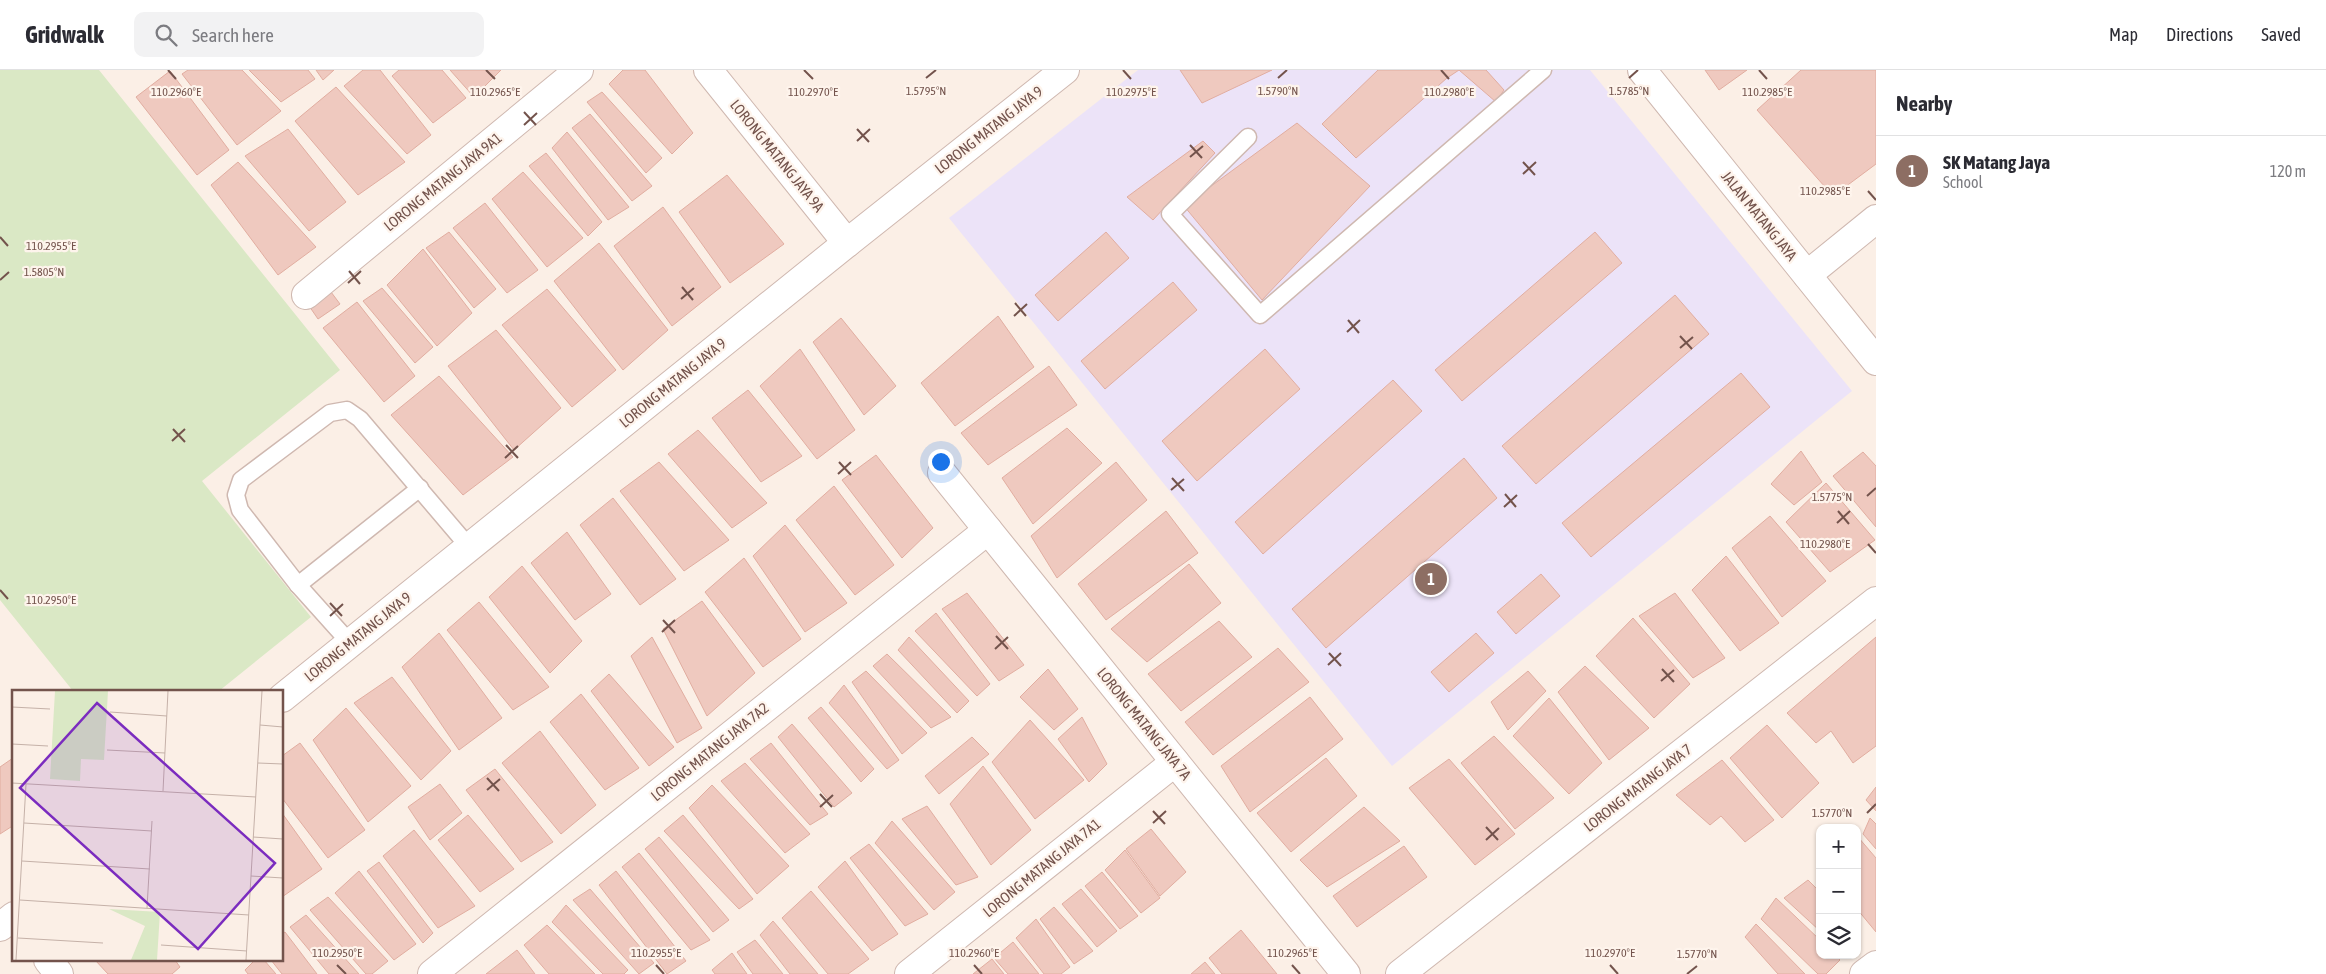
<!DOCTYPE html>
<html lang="en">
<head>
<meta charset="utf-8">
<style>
  body { margin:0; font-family:"Asap Condensed",sans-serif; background:#f2f2f3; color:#2b2b33 }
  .controls { position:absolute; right:15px; bottom:15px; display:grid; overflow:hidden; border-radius:10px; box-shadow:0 1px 4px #0004 }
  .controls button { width:45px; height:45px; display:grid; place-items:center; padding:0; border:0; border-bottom:1px solid #e1e1e2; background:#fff; color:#2b2b33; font:25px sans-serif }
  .you { position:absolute; left:940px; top:391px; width:18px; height:18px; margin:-12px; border:4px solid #fff; border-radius:50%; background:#1a73e8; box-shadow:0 0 0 8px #1a73e833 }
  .badge { display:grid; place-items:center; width:32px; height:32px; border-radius:50%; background:#7c3aed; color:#fff; font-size:16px; font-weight:700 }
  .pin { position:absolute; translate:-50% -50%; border:2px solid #fff; box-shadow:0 1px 5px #0006 }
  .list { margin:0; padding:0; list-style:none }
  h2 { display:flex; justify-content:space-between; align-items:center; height:65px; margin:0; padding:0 20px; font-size:21px }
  h2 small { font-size:16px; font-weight:400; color:#7c7c81 }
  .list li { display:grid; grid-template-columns:32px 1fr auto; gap:15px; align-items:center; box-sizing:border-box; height:70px; padding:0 20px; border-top:1px solid #e1e1e2 }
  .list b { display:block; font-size:19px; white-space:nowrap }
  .list p { margin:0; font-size:16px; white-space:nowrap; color:#7c7c81 }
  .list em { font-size:16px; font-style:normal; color:#7c7c81 }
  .icon { flex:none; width:28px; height:28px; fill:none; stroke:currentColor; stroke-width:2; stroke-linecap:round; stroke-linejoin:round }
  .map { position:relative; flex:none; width:1876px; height:904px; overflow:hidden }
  header { display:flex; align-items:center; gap:30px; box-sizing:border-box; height:70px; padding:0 25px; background:#fff; border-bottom:1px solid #e1e1e2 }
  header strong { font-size:24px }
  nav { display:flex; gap:28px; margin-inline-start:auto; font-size:18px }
  .search { width:350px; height:45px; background:#f2f2f3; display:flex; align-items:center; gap:12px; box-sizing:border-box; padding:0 18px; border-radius:10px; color:#7c7c81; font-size:19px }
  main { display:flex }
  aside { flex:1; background:#fff }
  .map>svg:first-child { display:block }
</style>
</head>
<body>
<header>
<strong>Gridwalk</strong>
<div class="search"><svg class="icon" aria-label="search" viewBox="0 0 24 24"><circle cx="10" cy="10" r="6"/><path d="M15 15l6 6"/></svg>Search here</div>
<nav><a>Map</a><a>Directions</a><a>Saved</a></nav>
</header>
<main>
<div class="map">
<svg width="1876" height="904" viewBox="0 0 1876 904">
  <rect width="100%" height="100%" fill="#fbefe6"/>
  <path fill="#ece3f8" d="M1138,0H1590L1852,321L1392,696L949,148Z"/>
  <path fill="#dae8c5" d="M0,0H99L340,300L202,411L311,547L219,621H73L0,530Z"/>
  <g fill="#efc9bf" stroke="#e1ada0">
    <path d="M188,0H242L281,41L237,75L182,4Z"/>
    <path d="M249,0H308L315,9L281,32Z"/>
    <path d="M316,0H334L323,10Z"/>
    <path d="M363,0H380L431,65L407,84L344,16Z"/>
    <path d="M399,0H442L466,28L433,53L392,6Z"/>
    <path d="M450,0H501L474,27Z"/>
    <path d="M623,0H645L693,63L672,84L609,14Z"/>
    <path d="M1180,0H1272L1202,33Z"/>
    <path d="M1378,0H1486L1504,20L1496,32L1459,0L1447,8L1356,88L1322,54Z"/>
    <path d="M1705,0H1747L1719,20Z"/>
    <path d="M1801,0H1876V94L1833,126L1757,40Z"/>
    <path d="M170,1L229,80L197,105L136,27Z"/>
    <path d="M336,17L405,92L358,125L295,51Z"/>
    <path d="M602,22L662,88L646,103L587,32Z"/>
    <path d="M590,44L652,116L632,131L572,58Z"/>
    <path d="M1297,53L1370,116L1262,230L1184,136Z"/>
    <path d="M288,59L346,132L309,161L245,86Z"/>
    <path d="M567,62L629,137L608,150L552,78Z"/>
    <path d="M1203,71L1215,83L1153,150L1127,127Z"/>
    <path d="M546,83L602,152L588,166L529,96Z"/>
    <path d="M238,92L316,177L278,205L211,115Z"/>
    <path d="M523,102L583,168L547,197L492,129Z"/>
    <path d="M727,105L784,174L730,213L679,142Z"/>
    <path d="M485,133L538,200L507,223L453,158Z"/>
    <path d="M663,137L721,217L672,256L614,176Z"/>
    <path d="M449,162L496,219L474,238L426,178Z"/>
    <path d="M1106,162L1129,188L1058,251L1035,225Z"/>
    <path d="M1595,162L1622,193L1462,331L1435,300Z"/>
    <path d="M599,173L668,260L623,300L554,211Z"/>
    <path d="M423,179L472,243L437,276L387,215Z"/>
    <path d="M1173,212L1197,240L1105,319L1081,291Z"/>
    <path d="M325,214L340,234L318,249L305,230Z"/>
    <path d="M382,218L433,277L415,293L363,231Z"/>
    <path d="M547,219L616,300L572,337L502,255Z"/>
    <path d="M1675,225L1709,264L1536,414L1502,376Z"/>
    <path d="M357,232L415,306L384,332L323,258Z"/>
    <path d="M998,246L1034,297L955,356L921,313Z"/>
    <path d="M841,248L896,316L864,345L813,272Z"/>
    <path d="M496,260L561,338L514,380L448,296Z"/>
    <path d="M800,279L855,360L817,389L760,316Z"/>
    <path d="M1265,279L1300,319L1197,411L1162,371Z"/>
    <path d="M1049,296L1077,335L988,395L961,363Z"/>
    <path d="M1741,303L1770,337L1591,487L1562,453Z"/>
    <path d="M439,306L513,387L463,425L391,345Z"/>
    <path d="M1393,310L1422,341L1263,484L1235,452Z"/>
    <path d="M748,320L802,386L761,412L712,348Z"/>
    <path d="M1067,358L1102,393L1033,454L1002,408Z"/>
    <path d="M698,360L767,433L732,458L668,384Z"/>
    <path d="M1801,381L1822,412L1794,435L1771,414Z"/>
    <path d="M1863,382L1876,396V457L1833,406Z"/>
    <path d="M876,385L933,458L902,488L842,410Z"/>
    <path d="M1464,388L1497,428L1326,578L1292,539Z"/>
    <path d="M659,392L729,470L684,501L620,421Z"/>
    <path d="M1116,392L1147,430L1057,508L1031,466Z"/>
    <path d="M1826,413L1875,470L1830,502L1786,452Z"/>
    <path d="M834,416L894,495L855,525L796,450Z"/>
    <path d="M613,428L676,509L640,535L580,455Z"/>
    <path d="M1166,441L1198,483L1106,550L1078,514Z"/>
    <path d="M1770,446L1826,511L1782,547L1732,478Z"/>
    <path d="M785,455L847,533L805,562L753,486Z"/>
    <path d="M567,462L611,524L575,550L531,493Z"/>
    <path d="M1726,486L1779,553L1740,581L1692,520Z"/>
    <path d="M744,488L801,569L763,597L705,522Z"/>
    <path d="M1189,494L1221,533L1147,592L1111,559Z"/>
    <path d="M522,496L582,571L550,603L489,527Z"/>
    <path d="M1541,504L1560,526L1516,564L1497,542Z"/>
    <path d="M967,523L1024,595L999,611L942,539Z"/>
    <path d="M1675,523L1725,588L1693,608L1639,546Z"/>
    <path d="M702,531L755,603L707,646L663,559Z"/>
    <path d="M479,532L549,617L513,640L447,560Z"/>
    <path d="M936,543L990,614L977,626L915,561Z"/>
    <path d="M1633,548L1690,614L1654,648L1596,586Z"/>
    <path d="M1219,551L1252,587L1181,641L1148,604Z"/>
    <path d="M439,563L502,648L459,680L402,597Z"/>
    <path d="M1476,563L1494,583L1449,622L1431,602Z"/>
    <path d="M652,567L702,658L677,673L631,586Z"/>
    <path d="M909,567L969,631L957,643L898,580Z"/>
    <path d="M1876,567V676L1853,693L1831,661L1816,673L1787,643Z"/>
    <path d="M1278,578L1309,612L1213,685L1185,652Z"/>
    <path d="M887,584L951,647L931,658L873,596Z"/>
    <path d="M1585,596L1649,658L1609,690L1558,622Z"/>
    <path d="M1048,599L1078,639L1054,660L1020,627Z"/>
    <path d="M866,601L927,663L902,684L852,612Z"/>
    <path d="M1528,601L1546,621L1508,660L1491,632Z"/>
    <path d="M609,604L674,677L649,696L591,621Z"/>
    <path d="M392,607L451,681L421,710L354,633Z"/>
    <path d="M844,615L899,690L887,699L829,633Z"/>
    <path d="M581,624L639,698L605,720L550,652Z"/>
    <path d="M1310,627L1343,669L1250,742L1221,696Z"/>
    <path d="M1549,628L1602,693L1569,724L1513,666Z"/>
    <path d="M821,637L874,699L861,712L808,648Z"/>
    <path d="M346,638L411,716L368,752L313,670Z"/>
    <path d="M1082,647L1107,694L1089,712L1058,669Z"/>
    <path d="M1030,650L1084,710L1035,749L992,692Z"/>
    <path d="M792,654L852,723L834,737L778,667Z"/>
    <path d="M1767,655L1819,713L1782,748L1730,688Z"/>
    <path d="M540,661L596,735L561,764L502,693Z"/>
    <path d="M1494,666L1554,728L1515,759L1461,693Z"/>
    <path d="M972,667L989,684L939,724L925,706Z"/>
    <path d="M300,673L365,760L328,788L282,728V686Z"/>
    <path d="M771,673L828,744L810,755L750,689Z"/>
    <path d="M13,688L14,755L0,764V697Z"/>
    <path d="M1326,688L1357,726L1291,782L1257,743Z"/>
    <path d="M1449,689L1515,764L1475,795L1409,718Z"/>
    <path d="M1722,690L1774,750L1745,772L1721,746L1710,755L1676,725Z"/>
    <path d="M745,693L810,764L785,783L721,711Z"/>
    <path d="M983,696L1031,760L991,795L950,734Z"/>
    <path d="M495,699L553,772L521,792L466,720Z"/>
    <path d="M440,714L462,743L430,770L408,737Z"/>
    <path d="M712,715L789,796L757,824L689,738Z"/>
    <path d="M1876,717V741L1866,730Z"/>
    <path d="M927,736L978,807L956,815L902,749Z"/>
    <path d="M1364,737L1400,771L1327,817L1300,790Z"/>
    <path d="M282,743L322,799L282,827Z"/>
    <path d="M468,745L514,799L480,822L438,770Z"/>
    <path d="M683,745L753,829L739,839L664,761Z"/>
    <path d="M1870,748L1876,754V779L1863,764Z"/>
    <path d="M892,751L955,822L934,840L875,773Z"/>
    <path d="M1151,759L1186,802L1160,826L1126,779Z"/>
    <path d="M414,760L475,836L438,858L383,786Z"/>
    <path d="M659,767L729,850L713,862L645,779Z"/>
    <path d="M1858,767L1876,788V862L1857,839Z"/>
    <path d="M869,774L928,844L905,856L850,788Z"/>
    <path d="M1404,776L1427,807L1357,857L1333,826Z"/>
    <path d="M1125,780L1160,828L1141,843L1105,800Z"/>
    <path d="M639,783L710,870L691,880L622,797Z"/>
    <path d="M845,791L898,864L872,881L818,817Z"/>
    <path d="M379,792L433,863L423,873L367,801Z"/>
    <path d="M359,801L416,874L394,890L335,823Z"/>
    <path d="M616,801L686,891L667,904L599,815Z"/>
    <path d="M1102,802L1138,846L1120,859L1085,816Z"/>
    <path d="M1808,810L1820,822V861L1784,828Z"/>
    <path d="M590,819L654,893L639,904L573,830Z"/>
    <path d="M1081,819L1117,861L1097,877L1062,834Z"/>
    <path d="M811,821L869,889L848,904H828L782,848Z"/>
    <path d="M328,827L388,891L372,904H366L310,840Z"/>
    <path d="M1776,828L1820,870V885H1835L1840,890L1826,904H1818L1761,849Z"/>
    <path d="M566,835L628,900L624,904H603L552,852Z"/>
    <path d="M1054,837L1093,881L1074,894L1040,849Z"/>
    <path d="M306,845L359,904H329L290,857Z"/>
    <path d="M1036,849L1070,897L1061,904H1044L1016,868Z"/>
    <path d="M773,851L818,904H790L760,865Z"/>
    <path d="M1756,854L1805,904H1778L1745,867Z"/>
    <path d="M547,855L595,904H549L524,875Z"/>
    <path d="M1241,860L1277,904H1222L1209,888Z"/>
    <path d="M285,862L317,904H282L271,890H282V864Z"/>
    <path d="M755,870L783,904H753L737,882Z"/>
    <path d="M1013,872L1039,904H1008L994,888Z"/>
    <path d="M517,880L535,904H486Z"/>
    <path d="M732,883L747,904H715L712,900Z"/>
    <path d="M992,889L1004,904H973Z"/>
    <path d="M95,890H175L180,897L172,904H108Z"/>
    <path d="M255,890H264L276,904H248L245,900Z"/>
    <path d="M1205,892L1215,904H1191Z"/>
  </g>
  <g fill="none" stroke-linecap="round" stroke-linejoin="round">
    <defs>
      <g id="service">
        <path d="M1248,67L1170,144L1260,245L1543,0"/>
        <path d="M298,515L420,418"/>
        <path d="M350,573L298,515L240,440L236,425L241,410L330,343L347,340L360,349L469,477"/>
      </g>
      <g id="minor">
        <path d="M708,0L847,173"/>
        <path d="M1642,0L1876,291"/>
        <path d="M1807,205L1876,149"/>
        <path d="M306,225L579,0"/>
        <path d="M942,403L1346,904"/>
        <path d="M282,628L847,173L1065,0"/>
        <path d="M0,857L14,846"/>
        <path d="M48,890L59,904"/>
        <path d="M432,904L988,460"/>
        <path d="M909,904L1175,692"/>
        <path d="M1400,904L1876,531"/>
        <path d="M1864,904L1876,895"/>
      </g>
    </defs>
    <use href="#service" stroke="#cfb8b0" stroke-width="19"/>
    <use href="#minor" stroke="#cfb8b0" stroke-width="30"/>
    <use href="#service" stroke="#fff" stroke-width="16"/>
    <use href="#minor" stroke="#fff" stroke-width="28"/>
  </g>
  <path fill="none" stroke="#73534c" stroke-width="2" d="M168,0L176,9M486,0L495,9M804,0L813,9M1123,0L1131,9M1441,0L1449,9M1759,0L1767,9M926,8L936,0M1278,8L1287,0M1629,8L1638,0M524,42L536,55M524,55L537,43M857,59L869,72M857,71L870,59M1190,75L1202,88M1190,87L1203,76M1523,92L1535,105M1523,104L1536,92M1868,121L1876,130M0,167L8,176M349,201L360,214M0,210L9,202M348,213L361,201M682,217L693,230M681,229L694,218M1015,233L1026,246M1014,246L1027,234M1348,250L1359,263M1347,262L1360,250M1680,266L1692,279M1680,278L1693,267M173,359L185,372M172,371L185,359M506,375L518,388M505,388L518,376M839,392L851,405M838,404L851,392M1172,408L1184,421M1171,420L1184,409M1505,424L1516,437M1867,426L1876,418M1504,437L1517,425M1838,441L1849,454M1837,453L1850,441M1868,474L1876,483M0,520L8,529M330,533L342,546M330,546L343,534M663,550L675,563M662,562L675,550M996,566L1008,579M995,579L1008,567M1329,583L1341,596M1328,595L1341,583M1662,599L1674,612M1661,611L1674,600M487,708L499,721M487,720L500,709M820,724L832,737M820,737L833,725M1153,741L1165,754M1867,743L1876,734M1153,753L1166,741M1486,757L1498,770M1486,770L1499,758M337,895L346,904M656,895L664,904M974,895L982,904M1292,895L1300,904M1610,895L1618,904M1687,904L1697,896"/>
  <g text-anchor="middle" stroke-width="4.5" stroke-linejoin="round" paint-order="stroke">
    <g font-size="15" fill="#73534c" stroke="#fef4ec">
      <text transform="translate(989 60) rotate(-38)" y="5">LORONG MATANG JAYA 9</text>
      <text transform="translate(777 86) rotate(51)" y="5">LORONG MATANG JAYA 9A</text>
      <text transform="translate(443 112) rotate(-39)" y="5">LORONG MATANG JAYA 9A1</text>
      <text transform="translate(1759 146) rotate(51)" y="5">JALAN MATANG JAYA</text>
      <text transform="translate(673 313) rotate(-39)" y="5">LORONG MATANG JAYA 9</text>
      <text transform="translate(358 567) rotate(-39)" y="5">LORONG MATANG JAYA 9</text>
      <text transform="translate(1144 654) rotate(51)" y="5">LORONG MATANG JAYA 7A</text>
      <text transform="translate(710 682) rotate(-39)" y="5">LORONG MATANG JAYA 7A2</text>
      <text transform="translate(1638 718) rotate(-38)" y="5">LORONG MATANG JAYA 7</text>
      <text transform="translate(1042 798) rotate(-39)" y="5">LORONG MATANG JAYA 7A1</text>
    </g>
  </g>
  <g transform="translate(12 620)">
    <rect width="271" height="271" fill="#fbefe6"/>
    <path d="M43,1H96L92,70L69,69L68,91L38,89ZM97,219L148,222L145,270H119L133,236Z" fill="#dae8c5"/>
    <path fill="none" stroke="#c5b1a8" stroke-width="1" d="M0,17L38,19M98,22L155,26M248,35L271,37M0,54L36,56M95,60L153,63M246,73L271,74M0,93L244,107M151,101L156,1M12,133L140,141M241,147L271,149M10,171L138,179M239,186L271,188M8,210L237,225M135,218L140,131M6,248L91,253M149,255L235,261M4,270L14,94M234,270L250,1"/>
    <path fill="#7b2cbf" fill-opacity="0.15" stroke="#7b2cbf" stroke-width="2.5" d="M85,13L263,173L186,259L8,98Z"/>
    <rect width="271" height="271" fill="none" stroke="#73534c" stroke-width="2.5"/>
  </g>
  <g font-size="12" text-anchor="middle" fill="#73534c" stroke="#fef4ec" stroke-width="4.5" stroke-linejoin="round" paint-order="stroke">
    <text x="926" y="25">1.5795°N</text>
    <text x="1278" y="25">1.5790°N</text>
    <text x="1629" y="25">1.5785°N</text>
    <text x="176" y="26">110.2960°E</text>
    <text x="495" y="26">110.2965°E</text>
    <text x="1449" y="26">110.2980°E</text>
    <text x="813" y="26">110.2970°E</text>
    <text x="1131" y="26">110.2975°E</text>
    <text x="1767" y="26">110.2985°E</text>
    <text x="1825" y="125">110.2985°E</text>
    <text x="51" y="180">110.2955°E</text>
    <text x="44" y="206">1.5805°N</text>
    <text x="1832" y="431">1.5775°N</text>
    <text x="1825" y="478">110.2980°E</text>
    <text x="51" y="534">110.2950°E</text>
    <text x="1832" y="747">1.5770°N</text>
    <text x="337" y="887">110.2950°E</text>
    <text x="656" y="887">110.2955°E</text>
    <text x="974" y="887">110.2960°E</text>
    <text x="1292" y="887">110.2965°E</text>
    <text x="1610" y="887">110.2970°E</text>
    <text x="1697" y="888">1.5770°N</text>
  </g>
</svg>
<div class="controls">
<button>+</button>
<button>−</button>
<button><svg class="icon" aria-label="layers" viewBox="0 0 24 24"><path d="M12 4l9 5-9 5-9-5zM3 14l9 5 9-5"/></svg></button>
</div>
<div class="you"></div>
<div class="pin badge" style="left:1431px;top:509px;background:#8d6e63">1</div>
</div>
<aside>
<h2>Nearby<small></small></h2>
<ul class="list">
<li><span class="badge" style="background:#8d6e63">1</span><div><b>SK Matang Jaya</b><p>School</p></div><em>120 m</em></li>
</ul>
</aside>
</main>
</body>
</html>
